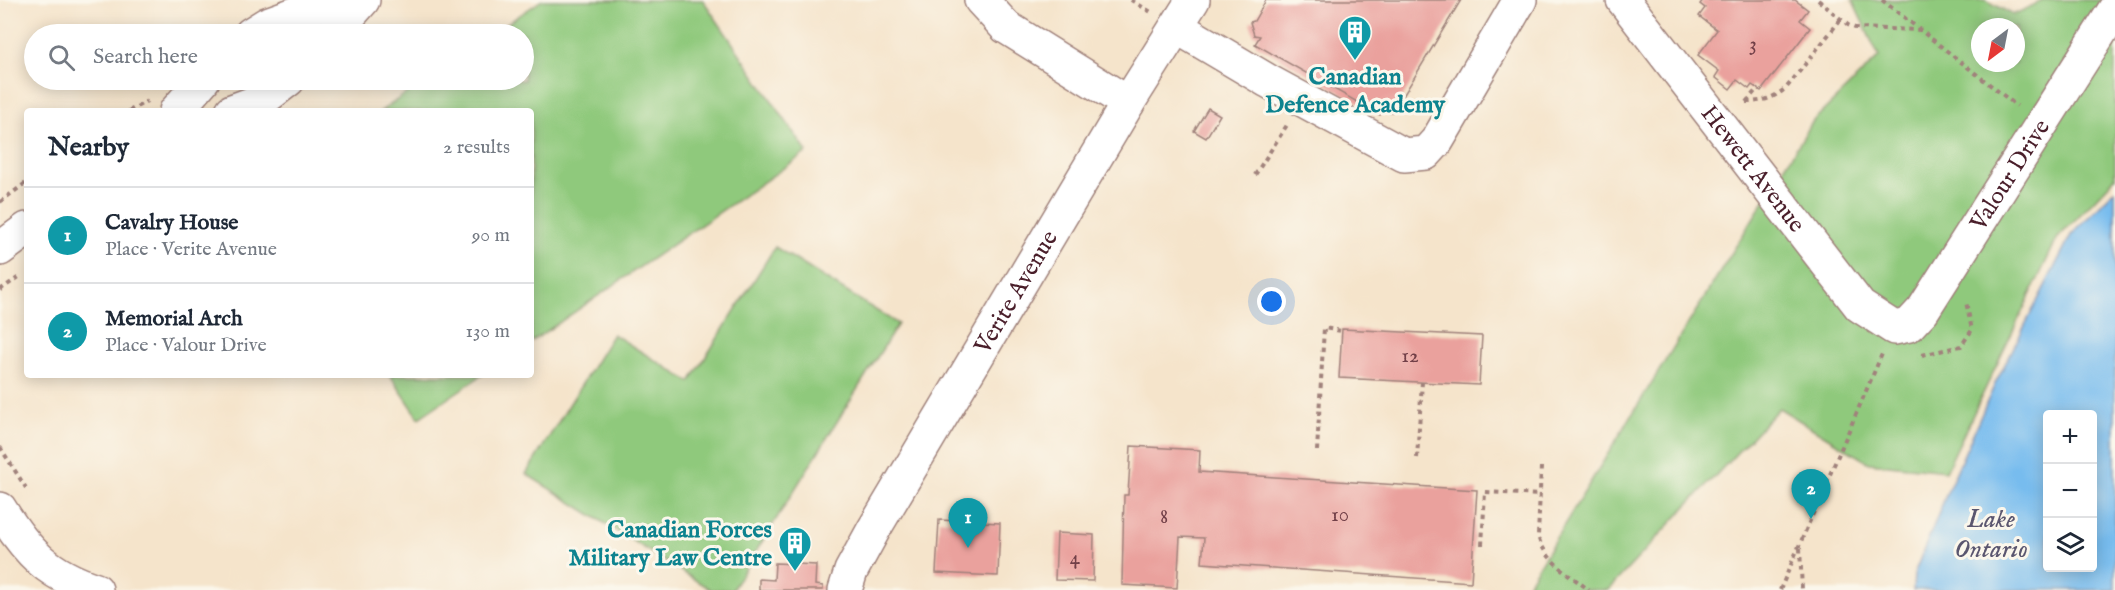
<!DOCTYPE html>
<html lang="en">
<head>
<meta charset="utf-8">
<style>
  body { margin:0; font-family:"IM FELL English",serif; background:#f2f2f3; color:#1f2937 }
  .controls { position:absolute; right:18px; bottom:18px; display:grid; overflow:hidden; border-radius:6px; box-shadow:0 3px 15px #0003 }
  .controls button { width:54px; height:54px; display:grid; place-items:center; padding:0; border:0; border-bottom:2px solid #e0e1e3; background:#fff; color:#1f2937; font:30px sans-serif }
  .compass { position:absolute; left:1971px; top:18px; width:54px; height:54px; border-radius:50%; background:#fff; box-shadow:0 3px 15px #0003; rotate:212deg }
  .you { position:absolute; left:1272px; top:302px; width:21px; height:21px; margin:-15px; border:4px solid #fff; border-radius:50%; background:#1a73e8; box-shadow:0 0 0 9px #1a73e833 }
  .badge { display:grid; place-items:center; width:39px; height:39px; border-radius:50%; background:#d93025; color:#fff; font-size:20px; font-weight:700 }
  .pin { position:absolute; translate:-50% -50px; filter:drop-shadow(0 2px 3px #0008) }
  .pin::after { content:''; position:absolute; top:32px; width:21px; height:18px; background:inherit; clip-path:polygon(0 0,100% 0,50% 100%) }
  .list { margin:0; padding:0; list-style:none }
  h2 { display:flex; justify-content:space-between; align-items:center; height:78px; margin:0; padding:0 24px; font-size:26px }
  h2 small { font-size:20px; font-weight:400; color:#747a83 }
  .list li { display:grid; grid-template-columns:39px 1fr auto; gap:18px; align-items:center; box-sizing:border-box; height:96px; padding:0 24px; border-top:2px solid #e0e1e3 }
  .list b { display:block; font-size:22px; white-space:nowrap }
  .list p { margin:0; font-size:20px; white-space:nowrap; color:#747a83 }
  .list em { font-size:20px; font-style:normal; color:#747a83 }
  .icon { flex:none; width:33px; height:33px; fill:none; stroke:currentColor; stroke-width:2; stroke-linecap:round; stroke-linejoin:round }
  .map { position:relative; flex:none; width:2115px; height:590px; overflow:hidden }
  .search { position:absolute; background:#fff; box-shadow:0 3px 15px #0003; left:24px; top:24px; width:510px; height:66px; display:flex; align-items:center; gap:15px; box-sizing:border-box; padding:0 21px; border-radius:33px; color:#747a83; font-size:22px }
  .panel { position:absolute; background:#fff; box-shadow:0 3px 15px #0003; left:24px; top:108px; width:510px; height:270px; border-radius:6px }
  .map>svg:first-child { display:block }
</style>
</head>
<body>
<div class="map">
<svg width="2115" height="590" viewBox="0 0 2115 590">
  <rect width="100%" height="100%" fill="#fbf7ec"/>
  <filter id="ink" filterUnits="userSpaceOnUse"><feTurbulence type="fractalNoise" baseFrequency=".0167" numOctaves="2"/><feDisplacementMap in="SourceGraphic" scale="12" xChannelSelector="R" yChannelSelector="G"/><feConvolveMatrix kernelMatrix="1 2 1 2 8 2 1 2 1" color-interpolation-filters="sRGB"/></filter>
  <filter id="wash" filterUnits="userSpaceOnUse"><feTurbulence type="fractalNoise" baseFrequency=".008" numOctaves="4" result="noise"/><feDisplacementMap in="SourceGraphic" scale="24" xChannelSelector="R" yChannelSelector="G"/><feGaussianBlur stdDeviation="1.35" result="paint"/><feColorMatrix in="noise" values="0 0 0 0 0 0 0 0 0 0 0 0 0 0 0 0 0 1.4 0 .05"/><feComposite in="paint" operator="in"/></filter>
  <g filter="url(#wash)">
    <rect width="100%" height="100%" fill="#f5e4cb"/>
    <g fill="#8fc97c" stroke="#6c7454" stroke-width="1.5" fill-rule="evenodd">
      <path d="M542,0H703L807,152L531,342V111H381L426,80H524V34H492Z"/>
      <path d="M1852,0H1986L2013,15L2044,0H2115V178L2057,239L1946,471L1869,463L1779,408L1608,590H1524L1813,121L1879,57ZM1980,27H2016V63H1980Z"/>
      <path d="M775,247L898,324L732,590H711L526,474L613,334L690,382Z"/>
      <path d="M390,375H482L419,418Z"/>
    </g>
    <path fill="#77bcee" stroke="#606e8c" stroke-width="1.5" fill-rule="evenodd" d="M2115,190V590H1913L1914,574L1949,488L1995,384L2071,235ZM2048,414H2092V568H2048Z"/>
    <g id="blocks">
      <g fill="#eaa19d">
        <path d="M1266,0H1461L1397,106L1399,110L1388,113L1384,108L1380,115L1255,44L1260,36L1254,35L1250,22L1254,21Z"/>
        <path d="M1703,0H1795L1808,10L1800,20L1810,28L1761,91L1752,85L1749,89L1737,80L1730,89L1715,77L1719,71L1698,55L1717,30L1699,16L1705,8L1700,4Z"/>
        <path d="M1208,108L1220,115L1206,138L1194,131Z"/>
        <path d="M1342,329L1482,336L1479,385L1339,378Z"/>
        <path d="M1131,446L1200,450L1199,472L1477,490L1471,582L1202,563L1204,538L1180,537L1177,588L1122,585L1124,495H1128Z"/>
        <path d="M939,520L1000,523L998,576L936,573Z"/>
        <path d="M1057,533L1094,535L1093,581L1055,580Z"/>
        <path d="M775,563L816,565L815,585L823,586V590H759V579L774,580Z"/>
      </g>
    </g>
  </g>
  <g filter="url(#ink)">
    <use href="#blocks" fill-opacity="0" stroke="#a0827b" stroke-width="1.5"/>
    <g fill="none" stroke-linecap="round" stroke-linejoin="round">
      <defs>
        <g id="minor">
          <path d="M981,0L1006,27L1128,103"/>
          <path id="s1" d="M1623,0L1860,306L1894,328L1909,325L1923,310L2115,9"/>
          <path d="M1177,27L1268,81L1404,155L1426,153L1437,141L1520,0"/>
          <path d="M251,34L267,24L334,0"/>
          <path d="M333,34L363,0"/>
          <path d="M176,111L203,80"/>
          <path d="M232,111L262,100L288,80"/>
          <path d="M0,249L27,229"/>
          <path id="s2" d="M845,590L851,571L874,529L1128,103L1193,0"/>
        </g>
        <path id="major" d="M0,509C27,552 47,574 96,590"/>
      </defs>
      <use href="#minor" stroke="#a0827b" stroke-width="36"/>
      <use href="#major" stroke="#a0827b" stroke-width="36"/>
      <g stroke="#a0827b" stroke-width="4" stroke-dasharray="4.5 4.5" stroke-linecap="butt">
        <path d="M1131,0L1151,12"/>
        <path d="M1818,0L1848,25L1855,28L1921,30"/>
        <path d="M1882,0L2017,106"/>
        <path d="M1746,102C1762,102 1775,98 1787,87L1841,19"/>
        <path d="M1746,102L1757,89"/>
        <path d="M129,111L147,101"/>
        <path d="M1255,175L1287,125"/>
        <path d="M0,202L27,182"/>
        <path d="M0,290L19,277"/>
        <path d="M1922,355L1961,346L1972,330L1966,302"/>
        <path d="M0,447L26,488"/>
        <path d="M1317,451L1324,328L1341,331"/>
        <path d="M1417,458L1422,382"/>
        <path d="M1541,467L1538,536C1545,561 1569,574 1589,590"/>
        <path d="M1482,545L1485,492L1540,495"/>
        <path d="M1800,548L1802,590"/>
        <path d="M1780,590L1882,354"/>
      </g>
      <use href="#minor" stroke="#fff" stroke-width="33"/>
      <use href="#major" stroke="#fff" stroke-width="33"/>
    </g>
  </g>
  <defs>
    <symbol id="building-pin" viewBox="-11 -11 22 30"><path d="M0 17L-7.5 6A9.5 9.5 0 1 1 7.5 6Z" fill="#0f9aa8" stroke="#fbf7ec"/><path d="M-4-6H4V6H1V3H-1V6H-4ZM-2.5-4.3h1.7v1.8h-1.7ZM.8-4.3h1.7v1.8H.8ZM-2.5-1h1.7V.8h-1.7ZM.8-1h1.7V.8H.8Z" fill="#fff"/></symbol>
  </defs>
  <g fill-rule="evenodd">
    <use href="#building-pin" x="1336" y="13" width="38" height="52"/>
    <use href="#building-pin" x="776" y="524" width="38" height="52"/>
  </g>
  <g text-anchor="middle" stroke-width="6" stroke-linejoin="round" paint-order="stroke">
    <g font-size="21" fill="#724048">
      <text x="1753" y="50">3</text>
      <text x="1410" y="362">12</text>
      <text x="1340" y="521">10</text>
      <text x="1164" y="523">8</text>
      <text x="1075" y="564">4</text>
    </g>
    <g font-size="24" font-weight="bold" fill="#0d838f" stroke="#fbf7ec">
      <text x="1355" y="84">Canadian<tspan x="1355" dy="28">Defence Academy</tspan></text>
      <text x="772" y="537" text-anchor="end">Canadian Forces<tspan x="772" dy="28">Military Law Centre</tspan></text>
    </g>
    <g font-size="24" fill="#4a1f2b" stroke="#fbf7ec">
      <text dy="8" stroke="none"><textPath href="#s1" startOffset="213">Hewett Avenue</textPath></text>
      <text dy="8" stroke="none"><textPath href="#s1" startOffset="624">Valour Drive</textPath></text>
      <text dy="8" stroke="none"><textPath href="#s2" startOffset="344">Verite Avenue</textPath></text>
    </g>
    <g font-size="26" font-style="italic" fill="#5a566f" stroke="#fbf7ec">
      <text x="1991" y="527">Lake<tspan x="1991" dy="30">Ontario</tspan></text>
    </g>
  </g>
</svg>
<div class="controls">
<button>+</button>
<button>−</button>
<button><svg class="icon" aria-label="layers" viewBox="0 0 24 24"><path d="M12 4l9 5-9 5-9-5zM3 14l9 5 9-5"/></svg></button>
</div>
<svg class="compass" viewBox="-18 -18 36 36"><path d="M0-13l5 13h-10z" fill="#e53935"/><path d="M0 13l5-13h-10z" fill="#747a83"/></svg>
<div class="you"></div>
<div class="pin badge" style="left:968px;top:548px;background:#0f9aa8">1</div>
<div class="pin badge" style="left:1811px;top:519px;background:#0f9aa8">2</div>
<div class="search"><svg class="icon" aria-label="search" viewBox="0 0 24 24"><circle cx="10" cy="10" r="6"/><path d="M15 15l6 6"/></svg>Search here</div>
<section class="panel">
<h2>Nearby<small>2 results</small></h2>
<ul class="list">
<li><span class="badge" style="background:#0f9aa8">1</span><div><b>Cavalry House</b><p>Place · Verite Avenue</p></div><em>90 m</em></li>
<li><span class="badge" style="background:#0f9aa8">2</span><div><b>Memorial Arch</b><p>Place · Valour Drive</p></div><em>130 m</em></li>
</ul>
</section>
</div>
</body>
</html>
